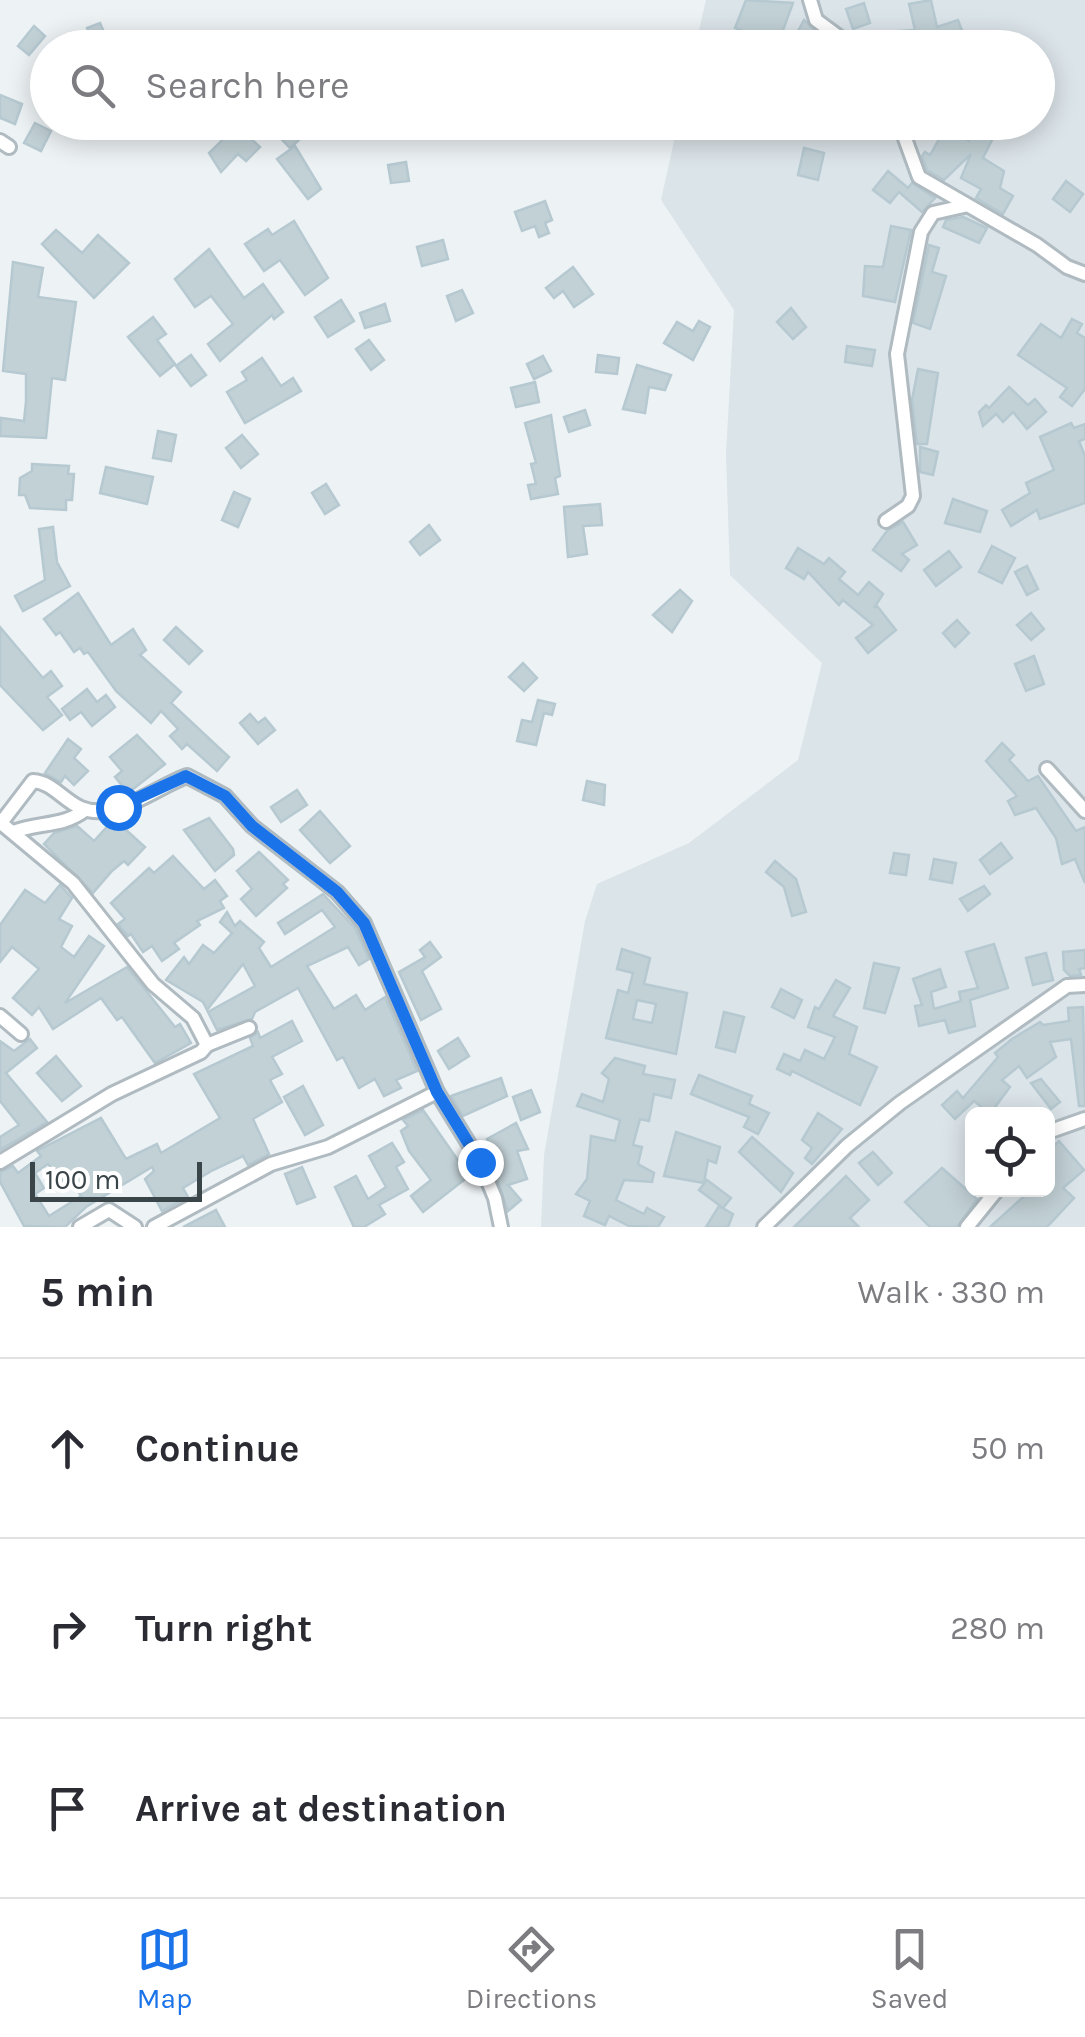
<!DOCTYPE html>
<html lang="en">
<head>
<meta charset="utf-8">
<style>
  body { margin:0; font-family:Karla,sans-serif; background:#f2f2f3; color:#2b2b33 }
  .controls { position:absolute; right:30px; bottom:30px; display:grid; overflow:hidden; border-radius:15px; box-shadow:0 5px 25px #0003 }
  .controls button { width:90px; height:90px; display:grid; place-items:center; padding:0; border:0; border-bottom:2px solid #e1e1e2; background:#fff; color:#2b2b33; font:50px sans-serif }
  .scale { position:absolute; left:30px; bottom:25px; width:172px; box-sizing:border-box; padding-left:10px; border:5px solid #3a454a; border-top:0; font-size:28px; line-height:35px; white-space:nowrap; color:#3a454a; -webkit-text-stroke:8px #fff; paint-order:stroke }
  .stop { position:absolute; width:30px; height:30px; margin:-22px; border:8px solid #1a73e8; border-radius:50%; background:#fff }
  .stop.end { background:#1a73e8; border-color:#fff; box-shadow:0 2px 10px #0008 }
  .list { margin:0; padding:0; list-style:none }
  h2 { display:flex; justify-content:space-between; align-items:center; height:130px; margin:0; padding:0 40px; font-size:42px }
  h2 small { font-size:32px; font-weight:400; color:#7c7c81 }
  .list li { display:grid; grid-template-columns:65px 1fr auto; gap:30px; align-items:center; box-sizing:border-box; height:180px; padding:0 40px; border-top:2px solid #e1e1e2 }
  .list b { display:block; font-size:38px; white-space:nowrap }
  .list em { font-size:32px; font-style:normal; color:#7c7c81 }
  .icon { flex:none; width:55px; height:55px; fill:none; stroke:currentColor; stroke-width:2; stroke-linecap:round; stroke-linejoin:round }
  .map { position:relative; flex:none; width:1085px; height:1227px; overflow:hidden }
  .search { position:absolute; background:#fff; box-shadow:0 5px 25px #0003; left:30px; right:30px; top:30px; height:110px; display:flex; align-items:center; gap:25px; box-sizing:border-box; padding:0 35px; border-radius:55px; color:#7c7c81; font-size:38px }
  .sheet { height:670px; background:#fff }
  nav { display:flex; justify-content:space-around; align-items:center; box-sizing:border-box; height:140px; border-top:2px solid #e1e1e2; background:#fff; font-size:28px; color:#7c7c81 }
  nav a { display:grid; justify-items:center; gap:5px }
  nav .on { color:#1a73e8 }
  .map>svg:first-child { display:block }
</style>
</head>
<body>
<div class="map">
<svg width="1085" height="1227" viewBox="0 0 1085 1227">
  <rect width="100%" height="100%" fill="#edf2f5"/>
  <path fill="#dbe4e9" fill-rule="evenodd" d="M706,0H1085V1227H541L544,1155L585,921L597,884L689,843L798,760L822,663L730,575L726,454L734,310L661,200L678,123L1038,122V48L695,47ZM972,1114H1048V1190H972Z"/>
  <g fill="#c2d1d6" stroke="#b6c9d1" stroke-width="2.5" fill-rule="evenodd">
    <path d="M746,0L793,3L778,44L735,28Z"/>
    <path d="M931,0L937,27L958,20L966,41L948,48H888L886,32L915,30L909,4Z"/>
    <path d="M864,3L870,23L853,29L846,9Z"/>
    <path d="M804,20L821,36L814,48H789Z"/>
    <path d="M100,23L111,48H95L87,28Z"/>
    <path d="M34,26L45,36L29,55L18,46Z"/>
    <path d="M0,95L22,104L15,124L0,118Z"/>
    <path d="M265,122H283L299,140L290,148Z"/>
    <path d="M35,123L51,131L41,151L24,143Z"/>
    <path d="M237,126L260,147L246,161L238,154L221,172L209,153Z"/>
    <path d="M946,127L969,141L975,130L992,140L983,158L1004,171L1000,188L1013,196L1003,214L976,198L981,189L961,178L971,154L944,180L927,170L922,156L925,152L930,155Z"/>
    <path d="M295,146L321,189L308,199L277,159Z"/>
    <path d="M804,148L824,153L818,180L798,175Z"/>
    <path d="M406,162L409,181L391,183L388,165Z"/>
    <path d="M888,171L908,188L912,183L935,198L922,212L899,192L890,203L873,190Z"/>
    <path d="M1066,181L1083,194L1070,212L1053,199Z"/>
    <path d="M545,201L552,220L545,223L549,233L539,237L535,226L522,231L515,212Z"/>
    <path d="M963,217L987,228L979,243L943,227L946,220Z"/>
    <path d="M294,221L328,278L305,295L280,260L264,271L245,244L268,229L272,235Z"/>
    <path d="M891,226L911,230L895,302L863,296L865,266L883,267Z"/>
    <path d="M56,230L82,253L98,235L129,263L94,298L42,244Z"/>
    <path d="M443,240L448,259L422,266L417,247Z"/>
    <path d="M929,245L939,248L932,272L946,276L930,329L913,323Z"/>
    <path d="M209,249L244,298L263,284L283,312L274,319L272,315L220,361L208,344L233,324L211,296L195,307L175,279Z"/>
    <path d="M13,262L43,268L38,297L76,302L65,380L52,378L46,438L0,436L1,418L24,421L26,402V374L3,371Z"/>
    <path d="M573,267L593,294L574,307L563,291L554,298L546,288Z"/>
    <path d="M462,290L473,313L456,321L447,296Z"/>
    <path d="M341,300L354,321L328,337L315,317Z"/>
    <path d="M385,304L390,321L365,328L360,313Z"/>
    <path d="M791,308L806,327L793,339L777,322Z"/>
    <path d="M153,317L166,334L157,340L175,364L160,376L128,337Z"/>
    <path d="M1072,319L1082,324L1077,333L1085,338V389L1072,406L1060,397L1067,388L1018,355L1041,324L1061,338Z"/>
    <path d="M699,321L710,327L693,360L664,343L677,322L693,331Z"/>
    <path d="M369,340L384,360L371,370L356,349Z"/>
    <path d="M847,346L875,350L872,366L845,362Z"/>
    <path d="M191,355L206,375L191,386L176,366Z"/>
    <path d="M598,355L619,358L617,374L596,372Z"/>
    <path d="M543,356L551,371L534,379L527,364Z"/>
    <path d="M262,358L281,386L293,378L301,391L245,423L227,392L247,380L242,372Z"/>
    <path d="M637,365L671,375L665,390L649,387L645,413L623,409Z"/>
    <path d="M918,369L938,373L927,444H917L912,400Z"/>
    <path d="M535,382L539,402L516,407L511,388Z"/>
    <path d="M1009,387L1028,405L1035,399L1046,412L1027,429L1013,412L1003,422L996,414L983,426L979,412L986,405L989,408Z"/>
    <path d="M585,410L590,425L569,432L564,417Z"/>
    <path d="M551,415L560,476L555,478L558,494L531,499L528,485L536,484L531,464L536,463L525,423Z"/>
    <path d="M1071,423L1074,428L1085,424V439L1079,441L1085,456V503L1040,519L1037,510L1011,526L1002,510L1030,493L1026,483L1054,470L1040,437Z"/>
    <path d="M158,431L176,435L171,461L153,458Z"/>
    <path d="M242,435L258,454L241,468L226,448Z"/>
    <path d="M920,447L938,452L933,475L920,472Z"/>
    <path d="M32,464L69,466L68,474H74L72,500H66V510L30,508L25,495H19L20,478L32,471Z"/>
    <path d="M106,467L153,477L147,504L100,493Z"/>
    <path d="M326,484L339,505L325,514L312,493Z"/>
    <path d="M234,492L250,499L238,527L222,520Z"/>
    <path d="M953,499L987,511L980,532L945,523Z"/>
    <path d="M600,504L602,525L583,526L587,554L568,557L564,507Z"/>
    <path d="M903,522L917,545L902,554L909,560L901,571L873,550L887,531Z"/>
    <path d="M429,525L440,540L420,555L410,542Z"/>
    <path d="M53,527L57,562L70,586L23,611L15,596L45,580L39,529Z"/>
    <path d="M992,546L1015,558L1002,583L979,572Z"/>
    <path d="M798,548L824,564L829,558L845,572L839,579L858,595L869,582L883,594L874,608L877,606L896,630L868,653L856,638L873,625L843,600L839,605L808,572L804,579L786,568Z"/>
    <path d="M949,551L961,567L936,586L924,570Z"/>
    <path d="M1027,566L1038,589L1027,595L1015,572Z"/>
    <path d="M680,590L692,601L672,632L653,615Z"/>
    <path d="M78,593L111,645L133,629L146,650L140,655L181,692L171,703L229,757L217,771L187,744L182,749L170,736L178,729L161,711L151,723L116,691L88,652L84,654L80,648L74,652L60,632L56,635L44,619Z"/>
    <path d="M1031,613L1044,629L1031,640L1017,625Z"/>
    <path d="M957,620L969,633L955,647L943,633Z"/>
    <path d="M0,627L43,678L51,671L62,686L47,697L62,715L43,730L0,685Z"/>
    <path d="M176,627L202,651L189,664L164,640Z"/>
    <path d="M1034,656L1044,684L1026,691L1015,664Z"/>
    <path d="M523,663L537,678L524,691L509,677Z"/>
    <path d="M87,689L97,702L106,695L115,707L92,726L81,712L70,720L62,709Z"/>
    <path d="M538,700L555,704L552,715L544,713L536,745L517,741L522,720L532,722Z"/>
    <path d="M250,714L258,723L265,718L275,730L258,744L240,723Z"/>
    <path d="M137,735L165,764L128,793L115,777L122,771L110,757Z"/>
    <path d="M68,739L81,749L74,758L88,771L74,785L65,776L61,782L45,773Z"/>
    <path d="M1002,743L1014,755L1009,760L1028,781L1038,776L1076,831L1085,827V883L1075,859L1062,864L1056,838L1036,808L1015,815L1008,801L1017,796L986,761Z"/>
    <path d="M587,781L605,785L604,805L583,800Z"/>
    <path d="M297,790L307,805L281,822L271,807Z"/>
    <path d="M320,811L350,846L330,863L300,830Z"/>
    <path d="M209,818L233,849L234,855L215,871L184,830Z"/>
    <path d="M114,819L145,847L128,865L124,861L112,871L93,893L44,844L54,833L77,826L94,841Z"/>
    <path d="M1001,843L1012,858L990,874L980,860Z"/>
    <path d="M259,852L288,880L283,884L287,888L256,916L241,899L252,889L237,871Z"/>
    <path d="M894,853L909,855L906,875L890,873Z"/>
    <path d="M173,856L204,889L215,880L227,896L220,901L224,908L197,921L200,925L174,943L179,949L162,961L152,946L143,952L131,934L128,936L118,924L125,919L111,903L149,868L154,873Z"/>
    <path d="M934,859L956,863L952,883L930,879Z"/>
    <path d="M775,861L796,879L806,912L792,916L784,887L766,872Z"/>
    <path d="M60,885L72,898L59,919L72,926L61,947L74,957L89,936L104,946L65,1003L127,967L175,1027L180,1024L191,1043L155,1063L122,1017L117,1020L101,998L53,1029L39,1007L32,1015L13,998L39,969L12,947L0,962V925L25,890L45,903Z"/>
    <path d="M984,886L990,894L968,911L960,899Z"/>
    <path d="M323,894L355,928L369,959L359,965L348,947L307,966L334,1009L356,995L365,1010L385,997L417,1071L396,1080L401,1088L384,1096L375,1079L359,1088L343,1057L337,1060L298,988L255,1012L252,1019L217,1030L208,1012L255,986L243,964L207,1010L203,1002L166,980L184,957L189,964L203,945L214,953L232,933L220,922L227,912L235,926L240,921L264,942L259,948L271,967L335,927L322,910L285,934L278,923Z"/>
    <path d="M430,942L441,957L422,971L441,1009L421,1020L399,972L425,957L420,950Z"/>
    <path d="M994,944L1008,988L970,1000L975,1026L949,1033L945,1020L919,1026L915,1006L922,1005L913,979L940,969L946,987L931,992L934,1009L961,1001L959,992L978,988L966,952Z"/>
    <path d="M622,949L650,958L644,984L687,993L676,1054L606,1038L618,990L628,993L633,973L617,969ZM637,1000L656,1004L652,1023L633,1019Z"/>
    <path d="M1085,950V968L1079,969L1081,975L1070,976L1064,970L1063,952Z"/>
    <path d="M1046,953L1053,980L1033,985L1026,958Z"/>
    <path d="M874,963L899,968L885,1013L864,1008Z"/>
    <path d="M836,980L850,988L833,1016L857,1027L849,1054L877,1067L860,1105L792,1071L790,1075L777,1069L784,1054L800,1061L805,1050L824,1059L835,1037L808,1027L815,1007L819,1009Z"/>
    <path d="M781,989L802,1000L794,1018L772,1007Z"/>
    <path d="M1083,1007L1085,1106H1079L1071,1039L1050,1042L1056,1057L1027,1078L1019,1066L1002,1080L1010,1087L990,1114L974,1101L955,1119L942,1105L957,1091L963,1098L998,1057L995,1053L1012,1039L1040,1022L1043,1025L1069,1021L1068,1008Z"/>
    <path d="M724,1012L744,1017L735,1052L716,1047Z"/>
    <path d="M292,1021L302,1041L272,1057L282,1074L270,1080L282,1102L253,1119L269,1154L248,1165L243,1156L213,1170L183,1188L188,1197L162,1211L145,1179L154,1171L152,1167L86,1207L65,1227L24,1226L0,1182V1172L13,1166L18,1173L41,1156L37,1151L101,1118L126,1159L157,1144L161,1153L220,1118L194,1074L253,1046L250,1038L258,1032L260,1038ZM48,1164L63,1181L69,1176L81,1196L49,1216L35,1194L44,1188L35,1173Z"/>
    <path d="M458,1038L469,1056L449,1069L438,1051Z"/>
    <path d="M30,1039L37,1048L6,1073L47,1122L0,1150V1137L19,1125L0,1101V1041L14,1051Z"/>
    <path d="M56,1056L81,1086L62,1101L37,1073Z"/>
    <path d="M615,1058L645,1066L643,1074L675,1080L671,1098L654,1094L649,1121L640,1119L633,1145L642,1147L638,1164L654,1173L652,1182L624,1180L616,1200L644,1214L647,1208L664,1217L658,1227L629,1226L609,1216L605,1225L584,1216L590,1201L576,1194L587,1179L591,1136L615,1141L620,1120L577,1106L582,1094L603,1102L609,1079L602,1073Z"/>
    <path d="M699,1075L752,1096L749,1104L769,1113L758,1134L744,1127L749,1117L691,1094Z"/>
    <path d="M501,1078L507,1096L463,1116L451,1096Z"/>
    <path d="M1041,1079L1060,1102L1051,1109L1031,1083Z"/>
    <path d="M303,1086L323,1125L305,1135L284,1097Z"/>
    <path d="M531,1090L540,1112L521,1120L513,1097Z"/>
    <path d="M423,1110L469,1176L423,1212L411,1196L431,1180L409,1151L401,1131L408,1126L403,1120Z"/>
    <path d="M818,1113L842,1129L812,1164L805,1158L812,1148L802,1140Z"/>
    <path d="M516,1123L528,1149L517,1151L527,1179L508,1185L521,1200L508,1211L493,1167L502,1168L487,1139Z"/>
    <path d="M676,1132L720,1147L716,1163L708,1160L704,1183L664,1176Z"/>
    <path d="M752,1137L793,1173L781,1192L739,1152Z"/>
    <path d="M1059,1141L1084,1170L1063,1188L1074,1198L1047,1227H990L1031,1190H1048V1151Z"/>
    <path d="M392,1143L404,1162L396,1167L408,1189L379,1205L385,1214L364,1227H354L335,1187L356,1176L368,1199L386,1187L369,1156Z"/>
    <path d="M873,1152L892,1173L878,1185L859,1163Z"/>
    <path d="M302,1167L315,1197L297,1204L285,1174Z"/>
    <path d="M942,1168L977,1199L957,1227H930L905,1202Z"/>
    <path d="M846,1176L869,1200L850,1218L859,1227H794Z"/>
    <path d="M707,1180L731,1198L723,1208L699,1190Z"/>
    <path d="M719,1206L733,1214L728,1227H706Z"/>
    <path d="M216,1210L225,1227H183Z"/>
  </g>
  <g fill="none" stroke-linecap="round" stroke-linejoin="round">
    <defs>
      <g id="street">
        <path d="M810,0L816,20L854,48"/>
        <path d="M899,122L919,177L1037,245L1067,267L1085,274"/>
        <path d="M0,141L9,147"/>
        <path d="M886,521L908,506L913,496L897,354L921,232L933,213L964,206"/>
        <path d="M1047,769L1085,811"/>
        <path d="M0,824L33,781C52,782 64,801 81,808C115,822 156,787 187,776L225,796L252,826L337,892L364,923L437,1092L480,1162L495,1198L501,1227"/>
        <path d="M13,832C39,822 63,827 85,810"/>
        <path d="M0,1016L21,1034"/>
        <path d="M207,1045L249,1028"/>
        <path d="M1048,1132L1085,1119"/>
        <path d="M0,1162L112,1094L201,1052L207,1045L193,1018L153,984L73,883L1,823"/>
        <path d="M80,1227L109,1210L135,1227"/>
        <path d="M154,1227L271,1164L328,1147L437,1092"/>
        <path d="M764,1227L847,1146L900,1103L1067,986L1085,985"/>
        <path d="M967,1227L997,1190"/>
      </g>
    </defs>
    <use href="#street" stroke="#afbbc1" stroke-width="18"/>
    <use href="#street" stroke="#fff" stroke-width="12"/>
  </g>
  <g fill="none" stroke-linecap="round" stroke-linejoin="round">
    <path stroke="#1a73e8" stroke-width="12" d="M118,807L186,776L225,796L252,826L337,892L364,923L437,1092L480,1162"/>
  </g>
</svg>
<div class="controls">
<button><svg class="icon" aria-label="locate" viewBox="0 0 24 24"><circle cx="12" cy="12" r="6"/><path d="M12 2v4M12 18v4M2 12h4M18 12h4"/></svg></button>
</div>
<div class="scale">100 m</div>
<div class="stop" style="left:118px;top:807px"></div>
<div class="stop end" style="left:480px;top:1162px"></div>
<div class="search"><svg class="icon" aria-label="search" viewBox="0 0 24 24"><circle cx="10" cy="10" r="6"/><path d="M15 15l6 6"/></svg>Search here</div>
</div>
<section class="sheet">
<h2>5 min<small>Walk · 330 m</small></h2>
<ul class="list">
<li><svg class="icon" aria-label="ahead" viewBox="0 0 24 24"><path d="M12 20V5M6 11l6-6 6 6"/></svg><div><b>Continue</b></div><em>50 m</em></li>
<li><svg class="icon" aria-label="right" viewBox="0 0 24 24"><path d="M7 20v-9h11M14 6l5 5-5 5"/></svg><div><b>Turn right</b></div><em>280 m</em></li>
<li><svg class="icon" aria-label="arrive" viewBox="0 0 24 24"><path d="M6 21V4h12l-3 4 3 4H6"/></svg><div><b>Arrive at destination</b></div></li>
</ul>
</section>
<nav>
<a class="on"><svg class="icon" aria-label="map" viewBox="0 0 24 24"><path d="M3 6l6-2 6 2 6-2v14l-6 2-6-2-6 2zM9 4v14M15 6v14"/></svg>Map</a>
<a><svg class="icon" aria-label="directions" viewBox="0 0 24 24"><path d="M12 3l9 9-9 9-9-9zM9 14v-3h6M13 9l2 2-2 2"/></svg>Directions</a>
<a><svg class="icon" aria-label="saved" viewBox="0 0 24 24"><path d="M7 4h10v16l-5-4-5 4z"/></svg>Saved</a>
</nav>
</body>
</html>
